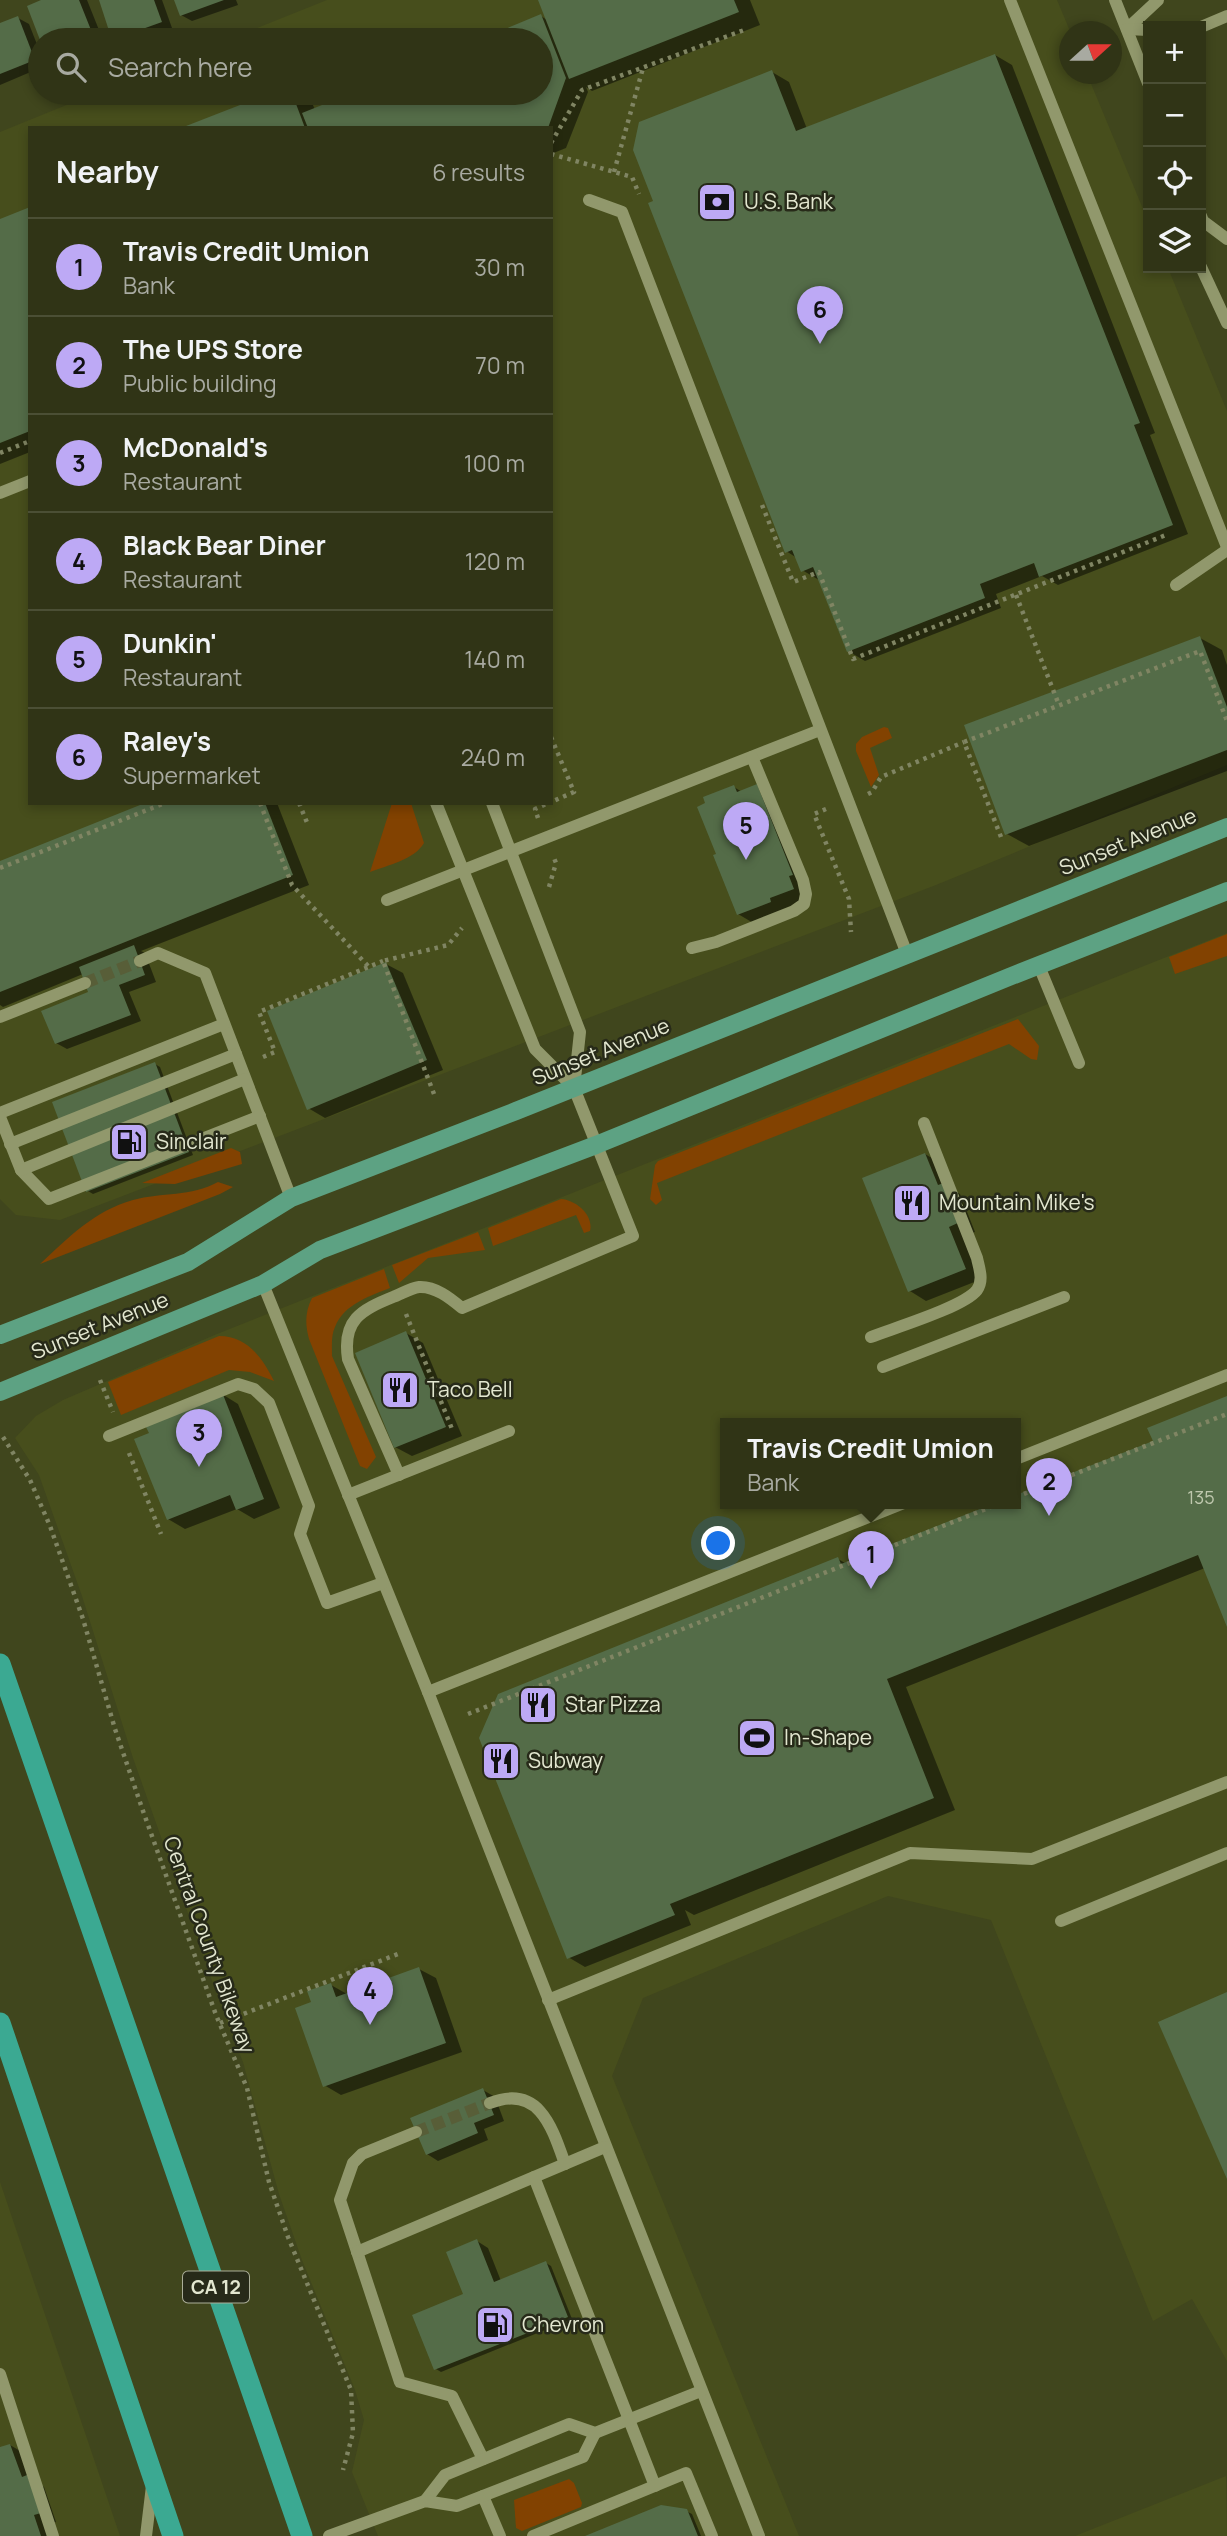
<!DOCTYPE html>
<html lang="en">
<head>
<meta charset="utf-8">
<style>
  body { margin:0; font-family:Manrope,sans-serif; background:#3c3f23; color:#f1f3f6 }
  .controls { position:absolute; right:21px; top:21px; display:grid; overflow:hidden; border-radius:0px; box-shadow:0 4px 10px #0003 }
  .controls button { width:63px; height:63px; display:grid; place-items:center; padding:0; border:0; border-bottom:2px solid #4b4f35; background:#303416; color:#f1f3f6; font:35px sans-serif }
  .compass { position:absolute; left:1059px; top:21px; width:63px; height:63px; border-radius:50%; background:#303416; box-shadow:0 4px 10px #0003; rotate:69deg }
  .you { position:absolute; left:719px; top:1544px; width:24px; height:24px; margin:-18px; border:5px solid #fff; border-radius:50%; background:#1a73e8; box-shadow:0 0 0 10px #1a73e833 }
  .badge { display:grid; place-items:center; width:46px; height:46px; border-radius:50%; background:#bda9f5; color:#111; font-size:23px; font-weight:700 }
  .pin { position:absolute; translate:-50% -58px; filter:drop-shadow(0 2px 4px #0008) }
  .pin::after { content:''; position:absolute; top:37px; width:24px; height:21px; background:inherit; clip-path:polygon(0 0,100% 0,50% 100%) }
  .popup { position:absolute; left:720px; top:1418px; width:301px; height:91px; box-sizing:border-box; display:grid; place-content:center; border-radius:0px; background:#303416; filter:drop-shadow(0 2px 5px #0005); font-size:23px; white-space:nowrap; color:#a8aaa1 }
  .popup b { font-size:26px; color:#f1f3f6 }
  .popup::after { content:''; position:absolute; left:50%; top:100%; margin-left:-14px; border:14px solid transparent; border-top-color:#303416 }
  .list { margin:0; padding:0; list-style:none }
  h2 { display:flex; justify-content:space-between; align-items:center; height:91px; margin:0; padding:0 28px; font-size:30px }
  h2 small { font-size:23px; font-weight:400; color:#a8aaa1 }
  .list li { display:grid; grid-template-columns:46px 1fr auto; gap:21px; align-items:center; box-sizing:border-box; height:98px; padding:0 28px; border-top:2px solid #4b4f35 }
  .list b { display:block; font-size:26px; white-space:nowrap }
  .list p { margin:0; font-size:23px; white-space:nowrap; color:#a8aaa1 }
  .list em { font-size:23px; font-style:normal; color:#a8aaa1 }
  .icon { flex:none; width:38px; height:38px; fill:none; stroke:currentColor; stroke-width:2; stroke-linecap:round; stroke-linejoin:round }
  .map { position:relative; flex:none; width:1227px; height:2536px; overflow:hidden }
  .search { position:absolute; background:#303416; box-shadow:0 4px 10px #0003; left:28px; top:28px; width:525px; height:77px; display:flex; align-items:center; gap:18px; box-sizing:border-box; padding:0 24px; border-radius:38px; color:#a8aaa1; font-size:26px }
  .panel { position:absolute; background:#303416; box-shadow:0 4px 10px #0003; left:28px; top:126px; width:525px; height:679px; border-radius:0px }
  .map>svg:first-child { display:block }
</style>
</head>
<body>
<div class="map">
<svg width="1227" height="2536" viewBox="0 0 1227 2536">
  <rect width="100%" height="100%" fill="#40461d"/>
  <g fill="#474e1c" fill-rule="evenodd">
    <path d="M327,0H1057L1070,31V74H1087L1148,221V268H1168L1227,411V765L936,885L60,1220L16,1215L0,1199V132L96,93H541V40H227ZM30,128H551V803H30Z"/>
    <path d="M1227,933V2361L1192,2299L1153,2321L991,1920L888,1896L643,1998L612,2076L799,2536H378L352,2472L364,2420L355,2390L302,2260L279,2194L243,2062L228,2026L133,1758L82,1596L39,1475L15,1438L36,1416L63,1400L217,1334ZM726,1423H1016V1503H726Z"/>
    <path d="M0,2182L120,2536H0Z"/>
    <path d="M1226,2476L1227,2536H1075Z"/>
  </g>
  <g fill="#824201">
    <path d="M884,727L888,728L892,738L870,748L879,775L871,787L856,751V744L862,737Z"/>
    <path d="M392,803H411L424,843C414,860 388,865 370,872Z"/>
    <path d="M1227,934V956L1175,974L1169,957Z"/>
    <path d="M1018,1019L1039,1046L1037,1060L1031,1059L1009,1044L657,1183L662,1200L656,1205L650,1199L655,1165L658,1161Z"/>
    <path d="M231,1148L240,1152L242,1164L175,1184L142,1183Z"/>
    <path d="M218,1182L233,1187L220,1194L40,1264C69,1237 94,1211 133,1200C162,1192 191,1197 218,1182Z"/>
    <path d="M561,1199C576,1200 594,1215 590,1231L584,1233L576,1215L493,1246L488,1228Z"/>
    <path d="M478,1232L485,1250L428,1258L399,1283L392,1265Z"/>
    <path d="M384,1269L390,1288C370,1296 344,1304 335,1327C331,1335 332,1347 332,1356L376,1457L367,1469L360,1466L309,1339C305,1324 305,1312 312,1298Z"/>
    <path d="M219,1336C247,1336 262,1357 274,1381L250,1372L229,1370L121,1415L108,1382Z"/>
    <path d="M569,2479L574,2483L582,2503L581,2507L522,2531L516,2528L514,2500Z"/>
  </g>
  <g fill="#0007">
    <path d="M46,0H87L103,40H42L29,7Z"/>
    <path d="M100,0H162L172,28L138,40H116L114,39Z"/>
    <path d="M176,0H236L238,5L192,21L181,15Z"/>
    <path d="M540,0H750L760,25L592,91L586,87L588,92L566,148L551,154V128H186L275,93H298L311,100L315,110L357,93H541V40H483L541,16L547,20Z"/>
    <path d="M18,18L29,24L40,52V68L0,85V25Z"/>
    <path d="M995,55L1012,65L1155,433L1150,435L1188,534L1058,585L1042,576L996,594L1001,608L865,661L848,651L819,580L802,570L797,558L786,551L772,72L789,82L807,129Z"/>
    <path d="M30,209V452L0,464V220Z"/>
    <path d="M1200,638L1222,650L1227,665V771L1029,846L1007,834Z"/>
    <path d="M757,786L810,898L755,924L738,914L719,855L734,787L742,792Z"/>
    <path d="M150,803H277L309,885L141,951L145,953L156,982L129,992L141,1021L67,1049L56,1043L91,993L83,974L3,1007L0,1005V863Z"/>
    <path d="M386,964L403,973L443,1070L325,1118L308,1108Z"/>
    <path d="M155,1064L160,1067L193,1155L93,1194L88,1191Z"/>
    <path d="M925,1154L942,1164L952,1189L960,1194L975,1232L965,1236L982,1279L926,1301L910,1291Z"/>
    <path d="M406,1333L423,1343L462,1436L412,1456L395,1447Z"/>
    <path d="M222,1394L238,1404L280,1508L254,1519L237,1509L185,1529L168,1519L151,1434Z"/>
    <path d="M1227,1398V1623L1205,1568L906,1687L955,1810L694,1915L685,1910L691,1925L585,1967L568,1957L838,1559L847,1564L1016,1503L1154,1442Z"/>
    <path d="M419,1969L436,1978L462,2052L341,2095L324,2085L313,2003L331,1985L347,1994Z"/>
    <path d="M483,2090L495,2097L504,2121L484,2129L488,2140L438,2161L427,2154Z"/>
    <path d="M477,2241L488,2248L501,2281L546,2263L551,2266L572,2319L441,2372L436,2369L467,2295Z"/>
    <path d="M10,2445L27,2455L37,2483L44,2487L56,2522L50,2524L54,2536H0V2449Z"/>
    <path d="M686,2511L692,2514L701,2536H589Z"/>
  </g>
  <g fill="#546c48">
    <path d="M41,0H79L95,40H40L27,6Z"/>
    <path d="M99,0H154L162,22L112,40Z"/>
    <path d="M174,0H224L180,16Z"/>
    <path d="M538,0H734L739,12L569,79Z"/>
    <path d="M541,14L566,78L548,128H308L302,113L352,93H541V40H479Z"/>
    <path d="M18,16L35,60L0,74V23Z"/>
    <path d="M995,54L1140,423L1134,425L1173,525L1039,577L1034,563L980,584L985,598L847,652L813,567L801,572L792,550L785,553L648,203L653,201L633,150L639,122L772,70L796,131Z"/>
    <path d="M271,93H292L305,128H181Z"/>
    <path d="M30,207V431L0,443V219Z"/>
    <path d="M1200,636L1227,707V750L1005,835L964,725Z"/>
    <path d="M757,784L793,875L789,876L794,889L770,898L771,902L737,915L713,855L716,854L697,807L705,803L703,797L734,785L737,792Z"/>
    <path d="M145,803H265L293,875L0,992V861Z"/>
    <path d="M134,945L145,975L119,985L131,1015L55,1044L41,1011L88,992L79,967Z"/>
    <path d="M386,962L427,1060L307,1110L267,1011Z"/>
    <path d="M155,1062L189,1152L86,1192L52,1102Z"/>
    <path d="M925,1153L938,1185L944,1183L960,1222L949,1227L966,1269L908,1292L862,1178Z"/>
    <path d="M406,1331L446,1427L394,1448L355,1353Z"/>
    <path d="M222,1392L264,1499L236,1510L230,1495L167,1520L134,1439L149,1433L144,1423Z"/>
    <path d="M1227,1396V1627L1198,1555L887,1679L934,1798L670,1904L675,1915L567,1959L479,1738L498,1694L838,1557L841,1564L995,1503H1016V1495L1153,1441L1147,1428Z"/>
    <path d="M419,1967L446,2043L323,2087L295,2008L311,2002L307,1991L331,1983L336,1997Z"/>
    <path d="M1227,1992V2179L1158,2022Z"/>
    <path d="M483,2088L494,2115L474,2123L478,2133L426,2155L410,2118Z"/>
    <path d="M477,2239L494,2282L546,2261L568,2317L434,2370L412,2315L463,2294L446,2252Z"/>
    <path d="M10,2444L22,2477L27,2475L41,2513L34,2515L41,2536H0V2447Z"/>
    <path d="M661,2505L687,2509L698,2536H585Z"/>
  </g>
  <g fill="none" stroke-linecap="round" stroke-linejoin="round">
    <g stroke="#585e38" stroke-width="12" stroke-dasharray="12 6" stroke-linecap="butt">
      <path d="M85,983L140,961"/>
      <path d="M416,2132L490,2103"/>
    </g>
    <g stroke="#808563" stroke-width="4.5" stroke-dasharray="3.5 5" stroke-linecap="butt">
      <path d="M551,143L582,90L747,29"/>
      <path d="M551,154L632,177L639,194"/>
      <path d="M614,172L643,68"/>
      <path d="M0,453L30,441"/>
      <path d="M762,505L793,582L819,572L853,659L1166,535"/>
      <path d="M1016,595L1059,705"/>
      <path d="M551,737L574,792L551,802"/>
      <path d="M868,794L872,792L881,777L964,742"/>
      <path d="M260,803L292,885L368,966"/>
      <path d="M299,803L308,825"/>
      <path d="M826,809L814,814L849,899L851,932"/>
      <path d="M538,818L535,809L548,803"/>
      <path d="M1001,837L964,742L1200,651L1227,721"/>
      <path d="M0,868L165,803"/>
      <path d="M549,887L556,863L554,858"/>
      <path d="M263,1057L275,1052L259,1012L383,961"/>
      <path d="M434,1094L383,961L448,945L462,928"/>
      <path d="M406,1314L452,1429"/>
      <path d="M100,1380L113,1412"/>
      <path d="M3,1437L30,1480L50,1526L83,1619L115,1729L143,1811L216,2015L247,2088L269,2182L288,2237L351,2390L353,2433L343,2470"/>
      <path d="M129,1453L161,1534"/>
      <path d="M1016,1497L1227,1414"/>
      <path d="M468,1714L1001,1503"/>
      <path d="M220,2023L398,1954"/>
    </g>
    <g stroke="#91986c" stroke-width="12">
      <path d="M1010,0L1227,547"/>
      <path d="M1115,0L1148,83"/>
      <path d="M1201,27L1227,16"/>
      <path d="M1127,29L1158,0"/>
      <path d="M1127,29L1148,30"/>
      <path d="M589,200L622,212L907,954"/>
      <path d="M1201,216L1203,221L1227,239"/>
      <path d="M1201,267L1227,323"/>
      <path d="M0,493L30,481"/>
      <path d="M1176,585L1227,550"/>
      <path d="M492,803L580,1032L574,1088"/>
      <path d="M387,900L820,730"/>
      <path d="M692,948L716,942L794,911L804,904L806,894L803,880L752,757"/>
      <path d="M140,961L158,953L205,973L291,1198"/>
      <path d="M1039,966L1079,1063"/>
      <path d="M0,1017L85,983"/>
      <path d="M0,1113L224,1024"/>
      <path d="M0,1117L21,1170L49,1199L260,1116"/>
      <path d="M10,1144L236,1054"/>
      <path d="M21,1170L245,1079"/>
      <path d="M263,1284L428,1692L759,2536"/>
      <path d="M871,1337C894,1328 964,1307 977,1290C984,1280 979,1268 977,1258L924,1123"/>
      <path d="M883,1367L1064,1297"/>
      <path d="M109,1436L238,1384L254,1389L269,1403L309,1506L300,1534L327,1603L383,1583"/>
      <path d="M1016,1459L1227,1375"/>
      <path d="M399,1475L348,1359C342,1320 361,1310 393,1297C401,1294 411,1288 419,1287C435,1286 450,1298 462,1308L633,1236L574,1088L535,1049L436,803"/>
      <path d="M348,1495L509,1431"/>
      <path d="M428,1692L904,1503"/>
      <path d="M1061,1921L1227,1853"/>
      <path d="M548,2000L910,1853L1032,1859L1227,1782"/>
      <path d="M490,2103C539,2084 552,2127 565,2164"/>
      <path d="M416,2132L362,2154L353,2163L340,2200L400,2382L452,2396L483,2459"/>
      <path d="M534,2177L655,2486"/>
      <path d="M357,2252L605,2147"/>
      <path d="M0,2374L53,2536"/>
      <path d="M483,2496L500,2536"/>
      <path d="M425,2501L445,2475L569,2424L595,2433L701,2391"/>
      <path d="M146,2536L152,2486"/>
      <path d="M329,2536L425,2501L457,2506L583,2457L595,2433"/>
      <path d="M533,2536L686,2473L712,2536"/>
    </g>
    <g stroke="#5da283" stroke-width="18">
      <path d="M0,1335L188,1262L291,1198L516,1111L1227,827"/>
      <path d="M0,1392L263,1284L320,1250L596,1145L1009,977L1227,891"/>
    </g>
    <g stroke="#3ba992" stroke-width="21">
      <path d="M0,1664L302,2536"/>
      <path d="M0,2023L173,2536"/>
    </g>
  </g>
  <defs>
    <symbol id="bank-square" viewBox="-11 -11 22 22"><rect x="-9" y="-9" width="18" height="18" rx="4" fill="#bda9f5" stroke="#272a19"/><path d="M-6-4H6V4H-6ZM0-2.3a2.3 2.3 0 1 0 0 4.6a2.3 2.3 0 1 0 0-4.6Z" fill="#111"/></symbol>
    <symbol id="fuel-square" viewBox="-11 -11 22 22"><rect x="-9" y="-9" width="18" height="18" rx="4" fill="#bda9f5" stroke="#272a19"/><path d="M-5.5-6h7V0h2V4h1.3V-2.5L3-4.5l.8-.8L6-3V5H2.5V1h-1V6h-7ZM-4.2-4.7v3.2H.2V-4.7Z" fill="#111"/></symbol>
    <symbol id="restaurant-square" viewBox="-11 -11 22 22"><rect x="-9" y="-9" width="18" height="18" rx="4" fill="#bda9f5" stroke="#272a19"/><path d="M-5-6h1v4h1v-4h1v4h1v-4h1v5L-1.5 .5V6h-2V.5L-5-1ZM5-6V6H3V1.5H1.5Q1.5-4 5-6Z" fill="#111"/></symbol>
    <symbol id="stadium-square" viewBox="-11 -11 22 22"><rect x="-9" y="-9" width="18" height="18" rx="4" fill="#bda9f5" stroke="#272a19"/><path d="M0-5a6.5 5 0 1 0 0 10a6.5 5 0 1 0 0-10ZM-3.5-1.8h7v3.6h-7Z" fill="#111"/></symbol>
  </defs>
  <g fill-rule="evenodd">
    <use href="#bank-square" x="695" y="180" width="44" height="44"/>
    <use href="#fuel-square" x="107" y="1120" width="44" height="44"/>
    <use href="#restaurant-square" x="890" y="1181" width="44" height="44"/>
    <use href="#restaurant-square" x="378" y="1368" width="44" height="44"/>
    <use href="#restaurant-square" x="516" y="1683" width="44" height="44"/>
    <use href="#stadium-square" x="735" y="1716" width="44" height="44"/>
    <use href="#restaurant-square" x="479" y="1739" width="44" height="44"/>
    <use href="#fuel-square" x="473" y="2303" width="44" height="44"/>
  </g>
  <g text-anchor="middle" stroke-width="5" stroke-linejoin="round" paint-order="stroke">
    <g font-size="18" fill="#bfc8ae">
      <text x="1201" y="1504">135</text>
    </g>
    <rect fill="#272a19" stroke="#abae99" stroke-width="2" x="183" y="2271.5" width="66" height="31" rx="5"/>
    <g font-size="19" font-weight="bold" fill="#e3e7d0">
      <text x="216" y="2294">CA 12</text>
    </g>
    <g font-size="21" fill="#e3e7d0" stroke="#272a19" text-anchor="start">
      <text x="744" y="209">U.S. Bank</text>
      <text x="156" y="1149">Sinclair</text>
      <text x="939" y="1210">Mountain Mike's</text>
      <text x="427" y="1397">Taco Bell</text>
      <text x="565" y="1712">Star Pizza</text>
      <text x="784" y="1745">In-Shape</text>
      <text x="528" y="1768">Subway</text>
      <text x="522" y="2332">Chevron</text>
    </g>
    <g font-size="21" fill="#e3e7d0" stroke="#272a19">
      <text transform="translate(1128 842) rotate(-22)" y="7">Sunset Avenue</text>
      <text transform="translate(601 1052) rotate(-22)" y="7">Sunset Avenue</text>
      <text transform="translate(100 1326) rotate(-22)" y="7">Sunset Avenue</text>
      <text transform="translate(209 1945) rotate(70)" y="7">Central County Bikeway</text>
    </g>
  </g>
</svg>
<div class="controls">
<button>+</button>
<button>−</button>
<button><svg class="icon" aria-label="locate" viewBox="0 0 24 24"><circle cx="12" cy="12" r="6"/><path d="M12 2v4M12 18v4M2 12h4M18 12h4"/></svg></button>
<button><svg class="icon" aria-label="layers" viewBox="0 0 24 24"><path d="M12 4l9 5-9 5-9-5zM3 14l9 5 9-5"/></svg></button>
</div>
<svg class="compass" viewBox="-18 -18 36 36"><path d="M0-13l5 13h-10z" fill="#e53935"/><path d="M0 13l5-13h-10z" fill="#a8aaa1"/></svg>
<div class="you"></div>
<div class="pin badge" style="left:871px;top:1589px">1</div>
<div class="popup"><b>Travis Credit Umion</b>Bank</div>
<div class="pin badge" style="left:1049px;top:1516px">2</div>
<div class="pin badge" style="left:199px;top:1467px">3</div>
<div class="pin badge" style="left:370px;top:2025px">4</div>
<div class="pin badge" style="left:746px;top:860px">5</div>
<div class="pin badge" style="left:820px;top:344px">6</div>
<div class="search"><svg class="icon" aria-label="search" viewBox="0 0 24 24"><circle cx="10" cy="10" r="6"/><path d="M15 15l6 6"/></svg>Search here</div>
<section class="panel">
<h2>Nearby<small>6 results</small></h2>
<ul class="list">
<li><span class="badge">1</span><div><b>Travis Credit Umion</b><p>Bank</p></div><em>30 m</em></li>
<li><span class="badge">2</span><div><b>The UPS Store</b><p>Public building</p></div><em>70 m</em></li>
<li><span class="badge">3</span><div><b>McDonald's</b><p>Restaurant</p></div><em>100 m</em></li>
<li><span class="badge">4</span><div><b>Black Bear Diner</b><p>Restaurant</p></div><em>120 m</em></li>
<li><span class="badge">5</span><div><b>Dunkin'</b><p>Restaurant</p></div><em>140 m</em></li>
<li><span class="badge">6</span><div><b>Raley's</b><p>Supermarket</p></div><em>240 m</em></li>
</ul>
</section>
</div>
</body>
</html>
